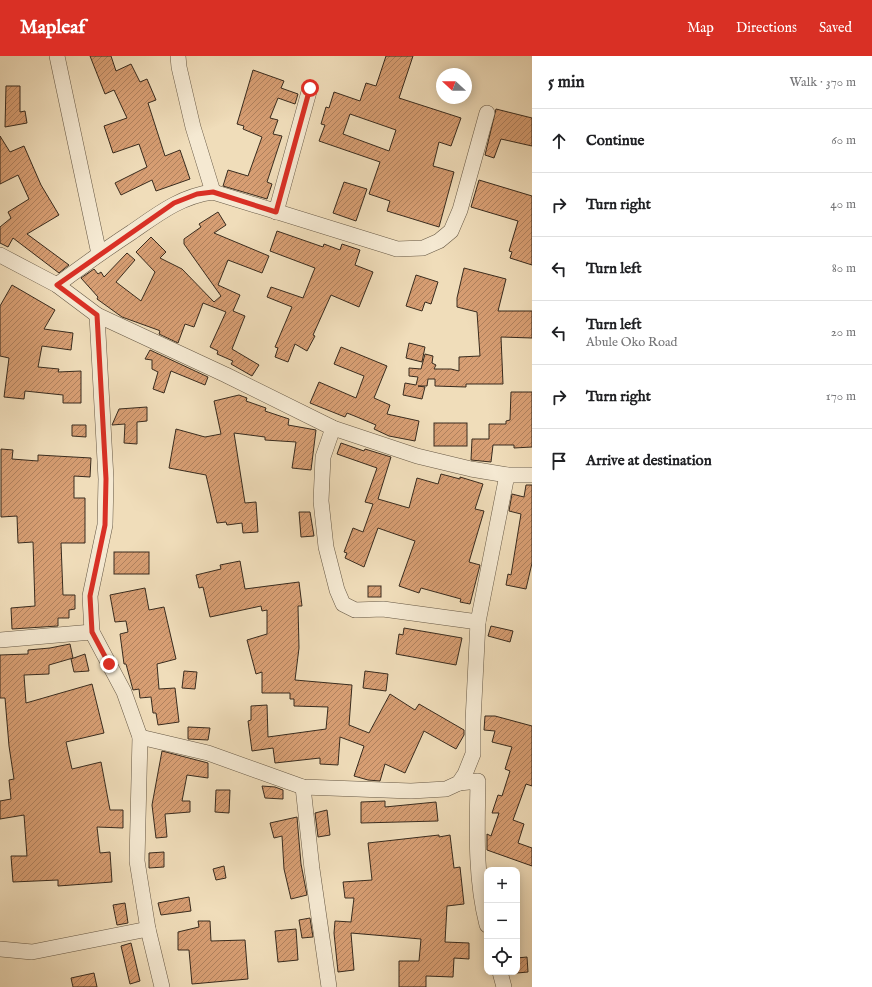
<!DOCTYPE html>
<html lang="en">
<head>
<meta charset="utf-8">
<style>
  body { margin:0; font-family:"IM FELL English",serif; background:#f2f2f2; color:#202124 }
  .controls { position:absolute; right:12px; bottom:12px; display:grid; overflow:hidden; border-radius:8px; box-shadow:0 2px 10px #0003 }
  .controls button { width:36px; height:36px; display:grid; place-items:center; padding:0; border:0; border-bottom:1px solid #e0e0e0; background:#fff; color:#202124; font:20px sans-serif }
  .compass { position:absolute; left:436px; top:12px; width:36px; height:36px; border-radius:50%; background:#fff; box-shadow:0 2px 10px #0003; rotate:291deg }
  .stop { position:absolute; width:12px; height:12px; margin:-9px; border:3px solid #d93025; border-radius:50%; background:#fff }
  .stop.end { background:#d93025; border-color:#fff; box-shadow:0 1px 4px #0008 }
  .list { margin:0; padding:0; list-style:none }
  h2 { display:flex; justify-content:space-between; align-items:center; height:52px; margin:0; padding:0 16px; font-size:17px }
  h2 small { font-size:13px; font-weight:400; color:#757577 }
  .list li { display:grid; grid-template-columns:26px 1fr auto; gap:12px; align-items:center; box-sizing:border-box; height:64px; padding:0 16px; border-top:1px solid #e0e0e0 }
  .list b { display:block; font-size:15px; white-space:nowrap }
  .list p { margin:0; font-size:13px; white-space:nowrap; color:#757577 }
  .list em { font-size:13px; font-style:normal; color:#757577 }
  .icon { flex:none; width:22px; height:22px; fill:none; stroke:currentColor; stroke-width:2; stroke-linecap:round; stroke-linejoin:round }
  .map { position:relative; flex:none; width:532px; height:931px; overflow:hidden }
  header { display:flex; align-items:center; gap:24px; box-sizing:border-box; height:56px; padding:0 20px; background:#d93025; color:#fff }
  header strong { font-size:19px }
  nav { display:flex; gap:22px; margin-inline-start:auto; font-size:14px }
  main { display:flex }
  aside { flex:1; background:#fff }
  .map>svg:first-child { display:block }
</style>
</head>
<body>
<header>
<strong>Mapleaf</strong>
<nav><a>Map</a><a>Directions</a><a>Saved</a></nav>
</header>
<main>
<div class="map">
<svg width="532" height="931" viewBox="0 0 532 931">
  <defs>
    <pattern id="building-hatch" width="6" height="6" patternUnits="userSpaceOnUse"><rect width="6" height="6" fill="#d79e73"/><path d="M-1 1l2-2M0 6l6-6M5 7l2-2" fill="none" stroke="#af815e"/></pattern>
  </defs>
  <rect width="100%" height="100%" fill="#f0ddba"/>
  <filter id="stains"><feTurbulence type="fractalNoise" baseFrequency=".005" numOctaves="4"/><feColorMatrix values="0 0 0 0 .2 0 0 0 0 .09 0 0 0 0 .02 0 0 0 .5 -.17"/></filter>
  <radialGradient id="worn" r=".72"><stop offset=".6" stop-color="#630" stop-opacity="0"/><stop offset="1" stop-color="#630" stop-opacity=".3"/></radialGradient>
  <g fill="url(#building-hatch)" stroke="#382b1e" fill-rule="evenodd">
    <path d="M90,0H111L116,15L131,8L140,26L147,23L156,44L148,47L165,100L180,94L190,123L156,135L152,124L121,139L115,127L147,111L139,88L113,97L104,70L127,62L114,34L105,38Z"/>
    <path d="M386,0H413L399,42L461,62L451,90L439,86L433,110L454,116L439,171L387,155L390,145L369,138L380,106L319,85L325,69L321,68L326,51L329,52L334,36L360,45L366,27L376,30ZM350,58L396,74L389,95L343,78Z"/>
    <path d="M253,14L284,25L281,32L298,38L295,48L278,42L270,62L278,64L273,78L282,80L267,126L272,128L267,143L223,130L228,114L248,120L262,81L243,73L244,70L237,68Z"/>
    <path d="M6,30H20V56L25,55L27,67L5,71Z"/>
    <path d="M496,53L532,62V90L501,83L494,102L485,99Z"/>
    <path d="M0,80L10,96L24,90L41,129L59,159L27,178L69,209L59,217L13,182L8,191L0,187V171L11,162L8,156L29,143L18,119L0,128Z"/>
    <path d="M479,124L532,140V209L510,202L512,196L509,195L518,165L471,151Z"/>
    <path d="M344,126L367,133L356,165L333,157Z"/>
    <path d="M218,156L226,169L214,177L269,200L262,217L228,204L218,229L240,239L233,255L245,260L232,293L259,309L252,320L231,308L233,305L217,298L218,295L210,291L226,256L203,247L194,271L185,268L178,287L159,278L160,275L158,274L122,261L97,243L98,241L81,222L94,213L98,218L101,216L104,221L127,197L135,204L116,226L141,245L155,216L136,196L151,181L166,196L160,202L182,213L214,246L221,240L184,188V183L201,171L199,168Z"/>
    <path d="M277,175L323,191L324,188L340,194L342,188L360,194L355,209L373,216L359,251L331,239L313,279L315,280L307,295L295,288L288,306L275,301L278,292L275,291L292,251L267,241L271,231L303,242L315,212L270,195Z"/>
    <path d="M464,212L506,223L498,255H532V282L501,281L503,328H466V331L435,330V323H428L427,330H418L425,331L422,343L403,339L405,327L416,329L418,321L409,320V312L421,313L425,298L433,300L432,307L436,309L434,313H451L459,315V301L480,300L477,256L457,251V242Z"/>
    <path d="M416,219L438,226L431,248L425,246L422,255L406,250Z"/>
    <path d="M12,229L55,254L44,273L73,277L71,294L42,290L38,311L59,313L58,316L81,315V347H63V339L25,335L24,343L4,341L9,302L0,300V250Z"/>
    <path d="M409,287L425,291L422,306L406,302Z"/>
    <path d="M341,291L387,310L374,342L390,349L387,358L419,365L415,385L389,380L374,373L376,369L357,361L347,357L345,361L310,347L319,326L356,342L364,320L334,308Z"/>
    <path d="M150,294L208,321L205,329L171,315L164,337L153,333L158,316L152,313V304L145,303Z"/>
    <path d="M511,336H532V391L514,392V389H493L491,406L471,404L472,383H489V368H506V365L510,364Z"/>
    <path d="M239,339L247,342L246,345L266,352L265,355L289,363L288,369L316,374L311,414L292,412L296,386L265,384V381L234,377L245,447L256,446L258,476L243,477L242,467L227,469L226,466L217,467L206,419L169,412L176,373L205,381L221,378L214,345Z"/>
    <path d="M147,351V365L137,366V388L124,387L125,368L112,369L119,353Z"/>
    <rect x="434" y="367" width="33" height="23"/>
    <path d="M72,369H86V381L72,380Z"/>
    <path d="M341,387L364,395L365,393L391,401L378,443L409,452L417,422L438,428L441,418L460,423V421L483,428L475,453L484,455L469,506L480,509L470,548L460,546L461,543L421,532L419,537L399,530L415,485L378,472L364,511L345,502L347,497L344,496L353,472L363,476L373,448L365,446L377,412L337,398Z"/>
    <path d="M1,393L13,394L12,403L38,405V399L91,402L90,421L74,420V442H85V487H61L63,539H75V553L69,554V562H58V570L12,573L11,552L35,550L33,486L18,487L17,460L1,461Z"/>
    <path d="M526,429H532V507L526,533L506,529L508,518L511,519L521,458L509,455L512,438L524,441Z"/>
    <path d="M299,456H310L314,480L301,481Z"/>
    <rect x="114" y="496" width="35" height="22"/>
    <path d="M240,505L245,533L299,526L302,550H298L299,592L295,624L352,629L349,669L369,677L390,638L415,654L419,648L464,674V679L456,693L424,675L405,717L385,708L380,725L368,724L354,720L364,690L340,681L338,709L320,708V702L275,707L273,692L252,695L248,665L251,664V650L267,649L268,681L326,673L328,651L294,650V643H290V637H262V616L256,618L247,584L267,578V554L262,555L261,550L210,561L203,531L199,532L196,519L221,513L220,509Z"/>
    <rect x="368" y="530" width="13" height="11"/>
    <path d="M145,532L149,554L164,551L176,603L157,608L159,633L175,632L179,666L158,669L156,657H153L151,641L140,642L139,633L133,634L126,608H124L120,578L128,576L126,565L115,566L110,539Z"/>
    <path d="M491,570L513,575L510,586L488,580Z"/>
    <path d="M404,572L462,582L456,609L396,598L399,578L403,579Z"/>
    <path d="M70,588L73,602L49,609V618L24,619L26,647L92,628L104,677L66,686L72,713L101,706L110,754H123V772L97,771L100,797L110,796L112,826L58,830V824L13,826L11,800H27L24,759L0,763V745L11,743L9,724L14,723L9,690L5,642H0V599L28,598V594L50,592Z"/>
    <path d="M85,598L89,615L74,616L71,603Z"/>
    <path d="M184,615L197,616L195,633L182,632Z"/>
    <path d="M365,615L388,618L386,635L363,632Z"/>
    <path d="M485,660H495L532,670V730L526,728L513,764L524,768L518,787L532,792V810L487,794V778L491,780L499,757H492L498,739L502,740L510,715L505,713L512,691L492,686L495,675L484,674Z"/>
    <path d="M188,671L210,672L208,684L188,683Z"/>
    <path d="M162,695L208,707V722L187,719L182,745H190V756L165,758L167,781L156,782L152,749Z"/>
    <path d="M262,730L275,731L283,734V743L265,742Z"/>
    <path d="M216,734H230L229,757L215,756Z"/>
    <path d="M385,745V751L436,746L438,765L361,767V746Z"/>
    <path d="M327,754L330,779L318,781L315,757Z"/>
    <path d="M297,761L301,808L307,839L291,843L284,813L282,780L274,782L270,767Z"/>
    <path d="M439,779V781L450,779L454,812L460,811L464,848L447,850L445,886L469,887V903L454,902L453,921L426,920V931H399V905H419L421,883L351,877L354,914L338,916L334,877L335,865L351,866L354,842H345L343,826L372,824L368,787Z"/>
    <path d="M164,796V811L149,812V797Z"/>
    <path d="M224,810L226,822L216,824L213,813Z"/>
    <path d="M189,841L191,855L161,859L158,847Z"/>
    <path d="M125,847L128,867L117,869L113,849Z"/>
    <path d="M310,862L313,881L302,882L299,864Z"/>
    <path d="M198,865H210L211,885L245,884L248,923L192,928L189,894H178V876L199,871Z"/>
    <path d="M296,873L298,904L278,906L275,875Z"/>
    <path d="M131,887L140,925L130,928L121,890Z"/>
    <path d="M527,901L528,916L517,917V902Z"/>
    <path d="M94,917L97,931H73L71,922Z"/>
  </g>
  <g fill="none" stroke-linecap="round" stroke-linejoin="round">
    <defs>
      <g id="street">
        <path d="M57,0L99,198"/>
        <path d="M178,0L179,11L193,71L213,136"/>
        <path d="M276,156L310,32"/>
        <path d="M0,199L57,229L97,259L226,319L333,372L417,400L471,413L507,419H532"/>
        <path d="M57,229C81,211 106,193 132,176C158,158 181,140 213,136L397,193L423,192L439,185L451,175L460,154L487,57"/>
        <path d="M97,259L106,423L105,469L90,540L92,576L124,636L140,681L137,805L148,873L162,931"/>
        <path d="M333,372L323,401L321,445L326,491L337,534L343,548L355,554L383,553L478,566"/>
        <path d="M0,584L92,576"/>
        <path d="M140,681L208,697L303,731L411,735L446,733L459,727L465,718L473,698V665L478,566L507,419"/>
        <path d="M459,727L478,725C477,773 475,822 487,869"/>
        <path d="M303,731L312,813L329,931"/>
        <path d="M0,893L32,896L148,873"/>
        <path d="M500,916L504,931"/>
      </g>
    </defs>
    <use href="#street" stroke="#665845" stroke-width="16"/>
    <use href="#street" stroke="#f5e9d2" stroke-width="15"/>
  </g>
  <g fill="none" stroke-linecap="round" stroke-linejoin="round">
    <path stroke="#d93025" stroke-width="5" d="M109,608L92,576L90,540L105,469L106,423L97,259L57,229L174,147L197,138L213,136L276,156L310,32"/>
  </g>
  <rect width="100%" height="100%" filter="url(#stains)"/>
  <rect width="100%" height="100%" fill="url(#worn)"/>
</svg>
<div class="controls">
<button>+</button>
<button>−</button>
<button><svg class="icon" aria-label="locate" viewBox="0 0 24 24"><circle cx="12" cy="12" r="6"/><path d="M12 2v4M12 18v4M2 12h4M18 12h4"/></svg></button>
</div>
<svg class="compass" viewBox="-18 -18 36 36"><path d="M0-13l5 13h-10z" fill="#e53935"/><path d="M0 13l5-13h-10z" fill="#757577"/></svg>
<div class="stop" style="left:310px;top:32px"></div>
<div class="stop end" style="left:109px;top:608px"></div>
</div>
<aside>
<h2>5 min<small>Walk · 370 m</small></h2>
<ul class="list">
<li><svg class="icon" aria-label="ahead" viewBox="0 0 24 24"><path d="M12 20V5M6 11l6-6 6 6"/></svg><div><b>Continue</b></div><em>60 m</em></li>
<li><svg class="icon" aria-label="right" viewBox="0 0 24 24"><path d="M7 20v-9h11M14 6l5 5-5 5"/></svg><div><b>Turn right</b></div><em>40 m</em></li>
<li><svg class="icon" aria-label="left" viewBox="0 0 24 24"><path d="M17 20v-9H6M10 6l-5 5 5 5"/></svg><div><b>Turn left</b></div><em>80 m</em></li>
<li><svg class="icon" aria-label="left" viewBox="0 0 24 24"><path d="M17 20v-9H6M10 6l-5 5 5 5"/></svg><div><b>Turn left</b><p>Abule Oko Road</p></div><em>20 m</em></li>
<li><svg class="icon" aria-label="right" viewBox="0 0 24 24"><path d="M7 20v-9h11M14 6l5 5-5 5"/></svg><div><b>Turn right</b></div><em>170 m</em></li>
<li><svg class="icon" aria-label="arrive" viewBox="0 0 24 24"><path d="M6 21V4h12l-3 4 3 4H6"/></svg><div><b>Arrive at destination</b></div></li>
</ul>
</aside>
</main>
</body>
</html>
